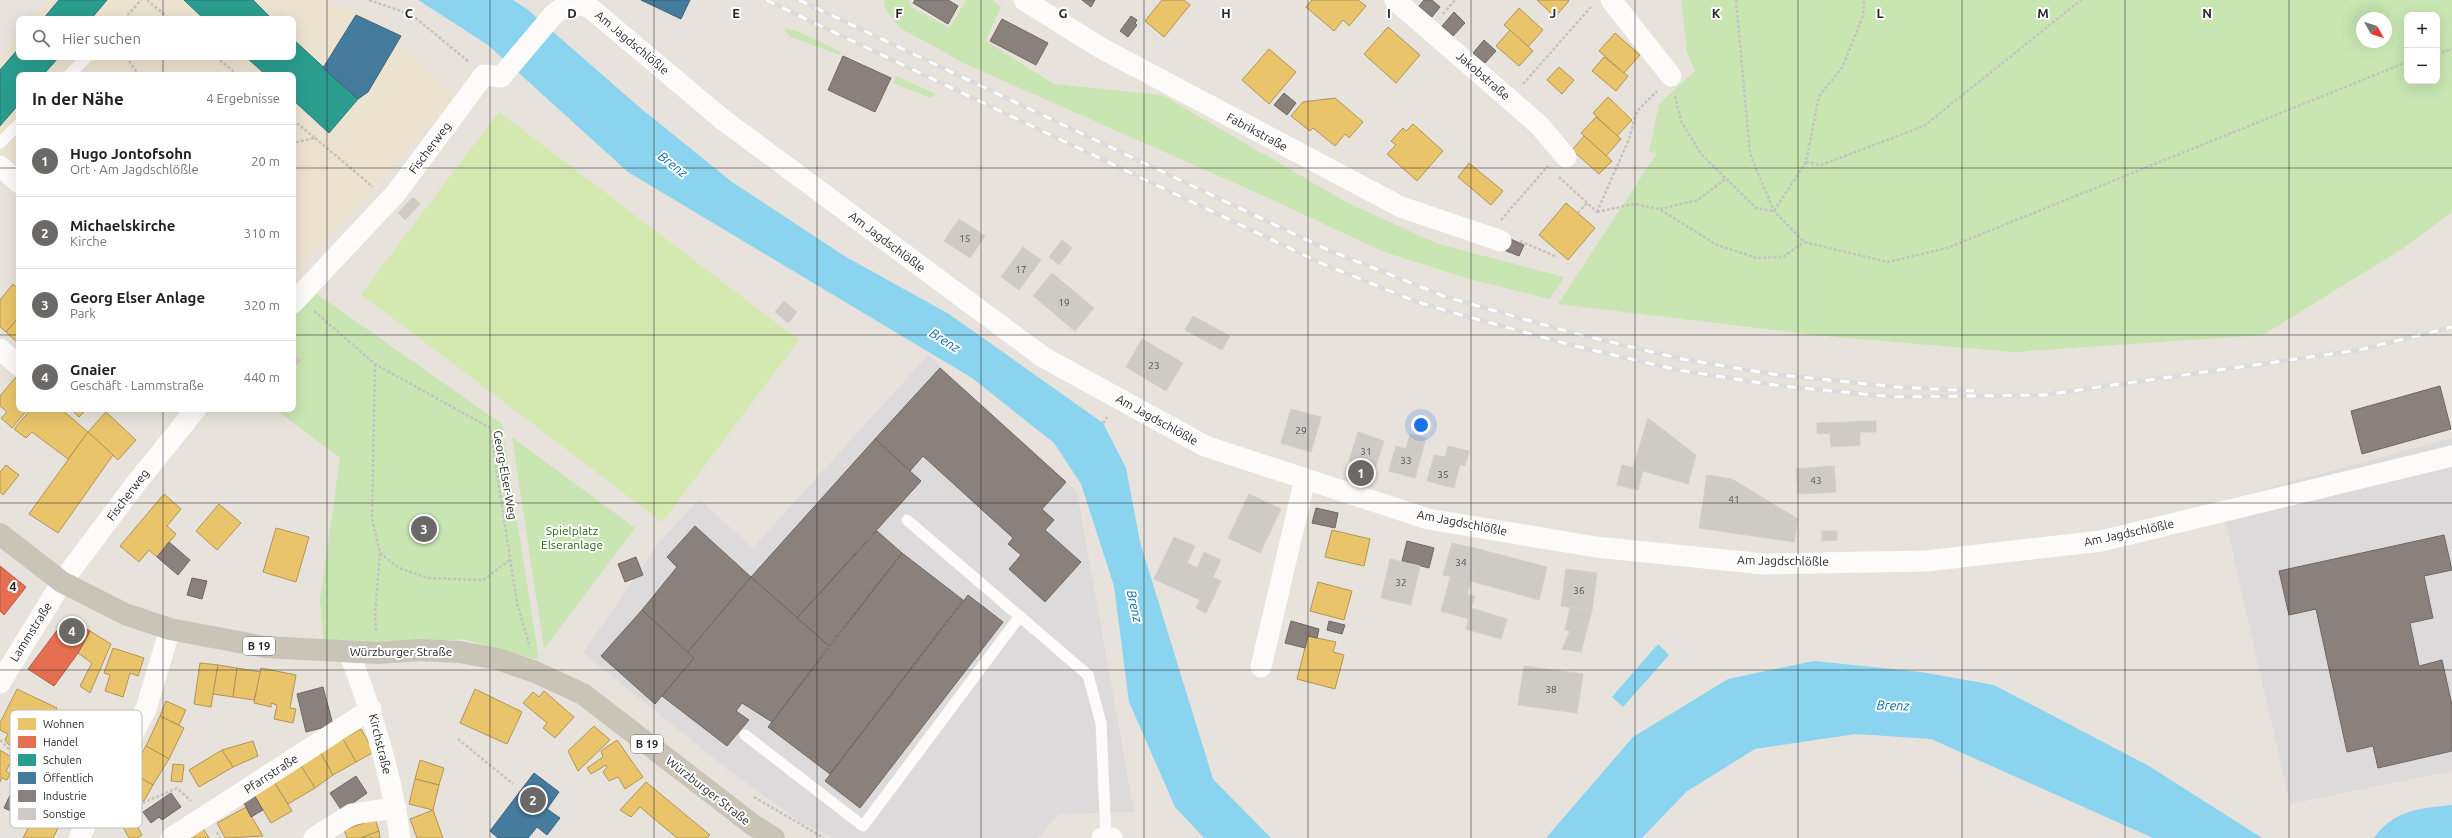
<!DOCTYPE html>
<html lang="de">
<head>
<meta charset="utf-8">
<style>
  body { margin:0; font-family:Ubuntu,sans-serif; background:#f6f6f6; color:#202124 }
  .controls { position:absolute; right:12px; top:12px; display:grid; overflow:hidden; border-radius:8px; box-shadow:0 4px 16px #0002 }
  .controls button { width:36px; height:36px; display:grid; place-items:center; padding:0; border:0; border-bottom:1px solid #e0e0e0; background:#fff; color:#202124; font:20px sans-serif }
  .compass { position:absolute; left:2356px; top:12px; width:36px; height:36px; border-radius:50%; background:#fff; box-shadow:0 4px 16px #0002; rotate:129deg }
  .you { position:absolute; left:1421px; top:425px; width:14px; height:14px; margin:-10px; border:3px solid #fff; border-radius:50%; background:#1a73e8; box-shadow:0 0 0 6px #1a73e833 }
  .badge { display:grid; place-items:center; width:26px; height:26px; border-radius:50%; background:#6b6967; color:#fff; font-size:13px; font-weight:700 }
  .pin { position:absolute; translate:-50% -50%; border:2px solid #fff; box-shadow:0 1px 4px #0006 }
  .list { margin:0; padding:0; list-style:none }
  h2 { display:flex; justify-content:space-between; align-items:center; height:52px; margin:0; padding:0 16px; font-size:17px }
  h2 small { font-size:13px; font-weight:400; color:#757577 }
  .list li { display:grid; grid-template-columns:26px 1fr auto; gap:12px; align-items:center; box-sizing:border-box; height:72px; padding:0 16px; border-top:1px solid #e0e0e0 }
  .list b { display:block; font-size:15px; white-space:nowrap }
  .list p { margin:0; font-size:13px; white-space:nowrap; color:#757577 }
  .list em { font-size:13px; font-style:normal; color:#757577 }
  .icon { flex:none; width:22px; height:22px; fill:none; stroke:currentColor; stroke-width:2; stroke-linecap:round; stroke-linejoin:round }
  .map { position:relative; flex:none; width:2452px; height:838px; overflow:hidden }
  .search { position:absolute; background:#fff; box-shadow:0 4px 16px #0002; left:16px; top:16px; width:280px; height:44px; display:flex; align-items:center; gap:10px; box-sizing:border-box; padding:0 14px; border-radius:8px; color:#757577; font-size:15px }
  .panel { position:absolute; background:#fff; box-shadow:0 4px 16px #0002; left:16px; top:72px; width:280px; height:340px; border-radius:8px }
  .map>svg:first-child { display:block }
</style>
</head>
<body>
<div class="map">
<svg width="2452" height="838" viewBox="0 0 2452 838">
  <rect width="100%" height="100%" fill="#e8e2dc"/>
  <g fill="#dddadc">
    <path d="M928,355L1077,492L1134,812L1059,814L1038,838H834L802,823L731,772L583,653L658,544L699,499L753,548Z"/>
    <path d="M2452,438V771L2290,804L2221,501Z"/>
  </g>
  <path fill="#ece2d0" d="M46,0H323L370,17L458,97L293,277V75H19V167L0,151V56L19,33V57H293V19H30Z"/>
  <g fill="#c8e5b2" fill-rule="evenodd">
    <path d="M884,0H908L911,7L949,28L966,0H992L1001,7L986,41L1054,84L1162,95L1346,202L1438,244L1564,277L1550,299L1466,278L1384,252L1266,197L968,65L900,28L885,8Z"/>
    <path d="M1681,0H2452V212L2402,249L2263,335L2014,352L1824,336L1558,304L1657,153L1649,152L1659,104L1695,71L1687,52ZM2407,15H2437V81H2407ZM2362,18H2386V42H2362Z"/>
    <path d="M784,29L795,30L841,52L839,55L789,36Z"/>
    <path d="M896,76L936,94L930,98L893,83Z"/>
    <path d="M311,290L502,424L539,660L462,639L324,650L320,600L340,458L275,409H293V311Z"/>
    <path d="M512,437L635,528L544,649Z"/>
  </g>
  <path fill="#d4e9af" d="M499,112L799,340L662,522L361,294Z"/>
  <g fill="#8ad4ef">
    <path d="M418,0H513L527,9L638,106L732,182L846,257L949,314L1103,423L1126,468L1140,542L1213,779L1271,838H1204L1175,807L1129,702L1114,586L1081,484L1054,443L972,378L628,172L488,45Z"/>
    <path d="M1658,644L1669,655L1623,707L1612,697Z"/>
    <path d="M1814,661L1921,672L1994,685L2149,766L2262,838H2153L1931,739L1856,734L1755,749L1686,792L1642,838H1546L1633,737L1728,679Z"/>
    <path d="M2452,805V838H2374C2393,810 2421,808 2452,805Z"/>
  </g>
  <g fill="#e9c46a" stroke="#af9556">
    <path d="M1162,0H1184L1190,5L1164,37L1145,21Z"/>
    <path d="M1312,0H1358L1366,6L1349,26L1343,20L1334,31L1306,7Z"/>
    <path d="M1537,0H1568L1569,1L1555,17Z"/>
    <path d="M1519,8L1543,30L1528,47L1504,25Z"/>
    <path d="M1388,27L1420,55L1396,83L1364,54Z"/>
    <path d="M1510,30L1533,51L1519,66L1496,46Z"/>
    <path d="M1615,33L1640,55L1624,73L1599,51Z"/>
    <path d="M1269,49L1296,72L1269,104L1242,80Z"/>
    <path d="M1604,57L1628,76L1616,91L1592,71Z"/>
    <path d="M1559,67L1574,80L1562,94L1547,80Z"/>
    <path d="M1608,97L1632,120L1617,136L1593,113Z"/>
    <path d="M1335,98L1363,122L1349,138L1345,134L1335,146L1313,128L1310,131L1291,116L1303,102Z"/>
    <path d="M1596,117L1621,139L1606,156L1581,133Z"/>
    <path d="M1413,124L1443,151L1417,181L1387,154L1396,145L1391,141L1403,128L1406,131Z"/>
    <path d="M1584,136L1612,161L1599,174L1572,150Z"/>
    <path d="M1469,163L1503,191L1491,205L1458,177Z"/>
    <path d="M1566,203L1595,228L1568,260L1539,235Z"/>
    <path d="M13,284L19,290V317L6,332L0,327V300Z"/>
    <path d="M19,317V344L6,332Z"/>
    <path d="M16,377L19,380V409H28L12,428L1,418L7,412L0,406V396Z"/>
    <path d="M31,409H61L88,432L68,459L32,432L26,438L14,429Z"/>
    <path d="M71,409H87L79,417Z"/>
    <path d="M106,412L136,440L118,460L88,432Z"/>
    <path d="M88,432L113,455L58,533L29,514Z"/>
    <path d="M6,465L19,475L3,495L0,492V472Z"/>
    <path d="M164,494L181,509L167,526L176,534L157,557L149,550L139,562L120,546Z"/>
    <path d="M219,504L241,523L217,550L196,531Z"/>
    <path d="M276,528L309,537L296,582L263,572Z"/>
    <path d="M1332,530L1370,539L1364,566L1325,557Z"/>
    <path d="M1318,582L1352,591L1344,620L1310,611Z"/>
    <path d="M90,631L111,644L90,693L80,686L92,663L78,653Z"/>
    <path d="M1308,636L1336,642L1333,652L1344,655L1335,689L1297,679Z"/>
    <path d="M113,648L144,658L138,676L130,673L123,697L105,691L110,675L104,673Z"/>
    <path d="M200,663L218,665L211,707L194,704Z"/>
    <path d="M218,665L237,668L233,697L213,694Z"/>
    <path d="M237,668L261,672L254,700L233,697Z"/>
    <path d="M261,668L296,675L290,708L296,709L293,723L274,719L277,705L271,703V707L254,703Z"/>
    <path d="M17,689L57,708L46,730L31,723L18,749L8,744L5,740L8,734L0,730V723Z"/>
    <path d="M475,689L522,712L507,744L460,723Z"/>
    <path d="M544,691L574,717L555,738L543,728L547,723L523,703L533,692L539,697Z"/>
    <path d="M166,701L186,710L179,725L160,716Z"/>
    <path d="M160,716L184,728L169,759L146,746Z"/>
    <path d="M594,726L610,740L578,771L568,751Z"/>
    <path d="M361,729L374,752L356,762L343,739Z"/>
    <path d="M343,739L356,762L333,775L320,752Z"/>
    <path d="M617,740L643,777L625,789L618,777L609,781L603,772L607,767L606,765L591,774L587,768L603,757L601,751Z"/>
    <path d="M253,741L258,756L233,767L222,750Z"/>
    <path d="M146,746L169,759L153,785L130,772Z"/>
    <path d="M0,750L13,758L6,771L10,774L7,780L2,778L0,782Z"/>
    <path d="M222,750L233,767L199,787L189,770Z"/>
    <path d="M320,752L333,775L315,788L301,766Z"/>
    <path d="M420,760L444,768L439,785L415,779Z"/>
    <path d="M173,764L184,765L182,782L171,781Z"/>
    <path d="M301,766L315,788L288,804L274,782Z"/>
    <path d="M130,772L153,785L144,801L121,788Z"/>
    <path d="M415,779L439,785L433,810L409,804Z"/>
    <path d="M274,782L292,811L271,823L254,795Z"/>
    <path d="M646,782L710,835L707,838H677L640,807L631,817L620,810Z"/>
    <path d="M44,784L59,791L50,809L64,817L53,838H23L41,804L36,801Z"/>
    <path d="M246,807L263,836L225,838L217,823Z"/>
    <path d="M128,810L142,835L137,838H129L117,816Z"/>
    <path d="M433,810L443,838H417L410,819Z"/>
    <path d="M375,819L379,831L361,838H347L344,830Z"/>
    <path d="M202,827L209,838H184Z"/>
    <path d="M379,831L380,838H361Z"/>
  </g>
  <g fill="#e76f51" stroke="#ae5a45">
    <path d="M0,566L26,587L4,615L0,611Z"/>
    <path d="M67,617L90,631L78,653L54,686L28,669Z"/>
  </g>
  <g fill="#2a9d8f" stroke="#297a70">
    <path d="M59,0H107L91,19H43Z"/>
    <path d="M184,0H253L272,19H204Z"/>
    <path d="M293,39L358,99L329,133L293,100V75H266L246,57H293Z"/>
    <path d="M19,48V57H59L43,75H19V104L0,126V70Z"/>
  </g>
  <g fill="#457b9d" stroke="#3c627a">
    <path d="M641,0H690L681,19Z"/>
    <path d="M356,15L401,36L368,92L358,99L323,68Z"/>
    <path d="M534,773L559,792L547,809L560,818L547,835L537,827L528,838H498L490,831Z"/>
  </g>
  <g fill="#8a817c" stroke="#6d6663">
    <path d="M915,0H948L958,6L948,24L913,3Z"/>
    <path d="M1082,0H1095L1091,7Z"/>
    <path d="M1424,0H1432L1440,7L1432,17L1419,6Z"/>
    <path d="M1454,12L1465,23L1453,36L1442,26Z"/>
    <path d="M1131,16L1137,20L1135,23L1137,25L1128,37L1120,31Z"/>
    <path d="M1002,19L1048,43L1036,65L990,41Z"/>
    <path d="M1484,40L1496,51L1485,63L1473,53Z"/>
    <path d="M843,56L891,78L875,112L828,90Z"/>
    <path d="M1284,93L1296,103L1287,115L1274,105Z"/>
    <path d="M1504,236L1524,245L1519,256L1499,248Z"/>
    <path d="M940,368L1066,482L1042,509L1054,520L1045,530L1081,562L1045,602L1009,569L1021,555L1008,544L1013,538L923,456L910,471L875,439Z"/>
    <path d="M2440,386L2451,429L2362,454L2351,411Z"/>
    <path d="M875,439L921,481L797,618L751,577Z"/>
    <path d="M1316,508L1338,513L1335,528L1312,523Z"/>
    <path d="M695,526L751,577L687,653L642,610L677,567L667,557Z"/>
    <path d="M877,531L902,553L829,646L797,618Z"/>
    <path d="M2444,535L2452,570L2424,576L2433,618L2410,623L2419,666L2442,660L2452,705V751L2378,768L2373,746L2347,752L2316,609L2289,615L2279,571Z"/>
    <path d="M1407,541L1434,548L1429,568L1402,561Z"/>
    <path d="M169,542L190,560L178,575L157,557Z"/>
    <path d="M902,553L963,600L830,774L768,727Z"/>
    <path d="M636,557L643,575L625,582L618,564Z"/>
    <path d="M751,577L829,646L772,722L742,703L736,711L749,720L727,746L662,696L694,658L687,653Z"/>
    <path d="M192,578L207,581L202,599L187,595Z"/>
    <path d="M968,595L1003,622L860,808L825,781Z"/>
    <path d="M642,610L694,658L655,704L601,656Z"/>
    <path d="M1291,621L1319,629L1317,638L1308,636L1305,648L1285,643Z"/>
    <path d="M1329,621L1345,625L1342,634L1327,630Z"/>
    <path d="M323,687L333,725L306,732L297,694Z"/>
    <path d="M356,776L367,793L342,811L330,793Z"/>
    <path d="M12,791L28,799L20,815L4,808Z"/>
    <path d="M171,793L181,807L162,820L159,817L151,823L143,812Z"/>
    <path d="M254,795L263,810L251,817L243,801Z"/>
  </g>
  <g fill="#cecac6" stroke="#d2cec9">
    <path d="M413,197L420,204L405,220L398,213Z"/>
    <path d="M959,219L985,236L970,258L944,241Z"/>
    <path d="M1062,240L1072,248L1059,265L1049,257Z"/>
    <path d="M1023,247L1041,260L1019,290L1001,277Z"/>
    <path d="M1052,273L1094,308L1075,331L1033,296Z"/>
    <path d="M784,301L797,312L788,323L775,312Z"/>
    <path d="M1193,316L1230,336L1222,350L1185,330Z"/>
    <path d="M1142,339L1183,363L1166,391L1126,367Z"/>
    <path d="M293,353L301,361L293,369Z"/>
    <path d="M1291,409L1321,417L1311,452L1281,443Z"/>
    <path d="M1648,418L1696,455L1688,484L1633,468Z"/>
    <path d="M1876,421V432H1860V445L1831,447L1830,433L1817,434V423Z"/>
    <path d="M1358,432L1384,441L1375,469L1349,461Z"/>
    <path d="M1410,434L1426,438L1415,478L1389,471L1396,446L1406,449Z"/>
    <path d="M1448,446L1469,451L1465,466L1460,464L1454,488L1427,481L1434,455L1445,457Z"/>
    <path d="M1622,465L1643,470L1638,490L1617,485Z"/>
    <path d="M1834,466L1836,492L1798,494L1796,469Z"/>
    <path d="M1707,475L1732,479L1798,519L1794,542L1699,528Z"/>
    <path d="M1249,494L1281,509L1260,553L1228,538Z"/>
    <path d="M1822,531H1837V540L1822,541Z"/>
    <path d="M1174,537L1195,546L1187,563L1197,568L1204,552L1221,560L1213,577L1221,581L1206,613L1196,608L1200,600L1154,579Z"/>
    <path d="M1452,543L1478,549L1471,581L1443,575Z"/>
    <path d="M1478,549L1547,567L1539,600L1471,581Z"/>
    <path d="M1390,559L1420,566L1411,605L1381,598Z"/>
    <path d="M1566,569L1597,573L1592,610L1561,606Z"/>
    <path d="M1451,575L1471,581L1467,594L1475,596L1471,608L1507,619L1501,639L1466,629L1469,619L1441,611Z"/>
    <path d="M1570,607L1592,610L1581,652L1562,649L1570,631L1565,630Z"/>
    <path d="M1524,666L1583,674L1577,713L1518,705Z"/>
  </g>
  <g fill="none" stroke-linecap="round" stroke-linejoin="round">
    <g stroke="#c4c3c3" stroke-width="2.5" stroke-dasharray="3 2" stroke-linecap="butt">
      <path d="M147,0L170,19"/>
      <path d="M369,0L412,15L469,62"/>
      <path d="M1736,0L1750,154L1774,211L1804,242L1888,262L1947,248L2407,62"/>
      <path d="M1443,14L1455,0"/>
      <path d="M124,19L141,0"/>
      <path d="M2437,54L2452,49"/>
      <path d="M126,57L139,75"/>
      <path d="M216,57L238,75"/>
      <path d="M102,59L109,57"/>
      <path d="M1523,84L1591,7"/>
      <path d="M1675,96L1681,121L1701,154L1756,208L1774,211L1806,162L1819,96L1842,68L1863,16L1864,0"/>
      <path d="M293,120L315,138L293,143"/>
      <path d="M315,138L373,187"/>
      <path d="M1806,162L1821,165L1924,126L2081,0"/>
      <path d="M1559,177L1597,212"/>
      <path d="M1660,209L1698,200L1725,179"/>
      <path d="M1597,212L1634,204L1659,209L1717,245L1757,258L1783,257L1804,242"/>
      <path d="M1597,212L1629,139L1637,111L1657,91"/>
      <path d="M1578,213L1587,203"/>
      <path d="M1501,220L1548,166"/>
      <path d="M1520,241L1557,257"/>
      <path d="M314,311L375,364L490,428L517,603L530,648"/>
      <path d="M375,364L372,519L380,553L375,615L376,632"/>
      <path d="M1103,423L1107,417"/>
      <path d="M380,553L399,568L428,578L483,580L510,560"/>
      <path d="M458,739L513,784"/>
      <path d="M0,740L16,756L14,763L76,798"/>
      <path d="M754,797L824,838"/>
      <path d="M115,815L177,788L191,801"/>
      <path d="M217,832L220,838"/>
    </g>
    <g stroke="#fcfbfa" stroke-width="11">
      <path d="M69,75L87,57"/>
      <path d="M0,143L19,124"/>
      <path d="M907,520L1088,675L1101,723L1106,837"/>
      <path d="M745,735L863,826L1020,616"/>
    </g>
    <g stroke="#fcfbfa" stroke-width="21">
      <path d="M567,0L569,3L589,7L722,119L1043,357L1205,446L1428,519L1596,547L1764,564L1926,561L2101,541L2452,456"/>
      <path d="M1024,0L1101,48L1401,207L1501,241"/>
      <path d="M1395,0L1539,125L1566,157"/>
      <path d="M1611,0L1671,76"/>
      <path d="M0,166L19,183"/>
      <path d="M293,303L396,193L484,75L501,77L554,14L569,3"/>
      <path d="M0,349L19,366"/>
      <path d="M349,652C372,712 392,774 400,838"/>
      <path d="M1261,667L1305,479"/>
      <path d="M0,683L62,582L137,482L196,409"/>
      <path d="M79,838L146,709L170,629"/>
      <path d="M171,838L371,709"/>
      <path d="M314,838L352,814L396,808"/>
      <path d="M1102,838H1112"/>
    </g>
    <path stroke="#cac4b7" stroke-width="22" d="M0,534L62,582L125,614L170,629L265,647L378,653L420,650L459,652L498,659L535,672L583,694L753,825L774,838"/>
    <defs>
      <g id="rail">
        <path d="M766,0L1323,264L1412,300L1447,311L1571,345L1678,370L1781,386L1894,397L2044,395L2359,350L2452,327"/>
        <path d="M799,0L1326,249L1446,297L1573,333L1682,359L1772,374L1897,387L1974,391"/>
      </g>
    </defs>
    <use href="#rail" stroke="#dcdcde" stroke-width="4.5"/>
    <use href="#rail" stroke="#fff" stroke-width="3" stroke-dasharray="9" stroke-linecap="butt"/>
  </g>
  <path fill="none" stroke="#282828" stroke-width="1" stroke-opacity="0.55" d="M163,0V19M327,0V838M490,0V838M654,0V838M817,0V838M981,0V838M1144,0V838M1308,0V838M1471,0V838M1635,0V838M1798,0V838M1962,0V838M2125,0V838M2289,0V838M163,57V75M0,168H19M293,168H2452M0,335H19M293,335H2452M163,409V838M0,503H2452M0,670H2452"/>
  <g text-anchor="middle" stroke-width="4" stroke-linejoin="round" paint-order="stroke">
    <g font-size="10" fill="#525150">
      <text x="965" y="242">15</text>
      <text x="1021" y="273">17</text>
      <text x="1064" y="306">19</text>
      <text x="1154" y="369">23</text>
      <text x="1301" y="434">29</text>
      <text x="1366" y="455">31</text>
      <text x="1406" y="464">33</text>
      <text x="1443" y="478">35</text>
      <text x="1816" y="484">43</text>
      <text x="1734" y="503">41</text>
      <text x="1461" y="566">34</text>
      <text x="1401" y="586">32</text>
      <text x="1579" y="594">36</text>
      <text x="1551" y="693">38</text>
    </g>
    <g fill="#fff" stroke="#686868" stroke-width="1">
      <rect x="243" y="637" width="32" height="18" rx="3"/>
      <rect x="631" y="735" width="32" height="18" rx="3"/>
    </g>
    <g font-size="11" font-weight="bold" fill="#282828">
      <text x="259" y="650">B 19</text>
      <text x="647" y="748">B 19</text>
    </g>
    <g font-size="12" fill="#282828" stroke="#fff">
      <text transform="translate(632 43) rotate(40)" y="4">Am Jagdschlößle</text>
      <text transform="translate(1483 76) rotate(41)" y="4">Jakobstraße</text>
      <text transform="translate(1257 132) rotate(28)" y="4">Fabrikstraße</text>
      <text transform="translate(430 148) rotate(-53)" y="4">Fischerweg</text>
      <text transform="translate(887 242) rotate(37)" y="4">Am Jagdschlößle</text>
      <text transform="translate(1157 420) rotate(29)" y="4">Am Jagdschlößle</text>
      <text transform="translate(505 475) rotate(80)" y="4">Georg-Elser-Weg</text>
      <text transform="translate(128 495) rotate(-53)" y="4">Fischerweg</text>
      <text transform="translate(1462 523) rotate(11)" y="4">Am Jagdschlößle</text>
      <text transform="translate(2129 533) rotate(-12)" y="4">Am Jagdschlößle</text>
      <text transform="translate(1783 561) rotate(1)" y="4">Am Jagdschlößle</text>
      <text transform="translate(31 632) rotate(-58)" y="4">Lammstraße</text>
      <text x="401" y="656">Würzburger Straße</text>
      <text transform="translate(380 744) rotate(76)" y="4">Kirchstraße</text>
      <text transform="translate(271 774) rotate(-33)" y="4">Pfarrstraße</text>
      <text transform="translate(708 791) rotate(38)" y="4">Würzburger Straße</text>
    </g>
    <g font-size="12" fill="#256914" stroke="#fff">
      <text x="572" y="535">Spielplatz<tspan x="572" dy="14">Elseranlage</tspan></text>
    </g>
    <g font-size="13" font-style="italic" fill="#0469a0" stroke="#fff">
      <text transform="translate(673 164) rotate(38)" y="5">Brenz</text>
      <text transform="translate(945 340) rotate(32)" y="5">Brenz</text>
      <text transform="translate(1135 606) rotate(77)" y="5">Brenz</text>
      <text transform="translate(1893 705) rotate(2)" y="5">Brenz</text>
    </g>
  </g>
  <rect x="10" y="710" width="132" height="118" rx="6" fill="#fff" stroke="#bebebe" stroke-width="1"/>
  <rect x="18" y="718" width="18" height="12" fill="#e9c46a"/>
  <rect x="18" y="736" width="18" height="12" fill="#e76f51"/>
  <rect x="18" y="754" width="18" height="12" fill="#2a9d8f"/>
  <rect x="18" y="772" width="18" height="12" fill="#457b9d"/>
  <rect x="18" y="790" width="18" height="12" fill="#8a817c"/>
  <rect x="18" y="808" width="18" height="12" fill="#cecac6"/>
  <g font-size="11" fill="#282828">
    <text x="43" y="728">Wohnen</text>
    <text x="43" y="746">Handel</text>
    <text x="43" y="764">Schulen</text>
    <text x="43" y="782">Öffentlich</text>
    <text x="43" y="800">Industrie</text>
    <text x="43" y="818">Sonstige</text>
  </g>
  <g font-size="13" text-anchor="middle" font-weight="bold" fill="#282828" stroke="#fff" stroke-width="4" stroke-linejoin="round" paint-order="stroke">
    <text x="409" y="18">C</text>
    <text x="572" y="18">D</text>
    <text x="736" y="18">E</text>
    <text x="899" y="18">F</text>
    <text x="1063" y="18">G</text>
    <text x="1226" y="18">H</text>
    <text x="1389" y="18">I</text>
    <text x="1553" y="18">J</text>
    <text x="1716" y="18">K</text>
    <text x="1880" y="18">L</text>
    <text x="2043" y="18">M</text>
    <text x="2207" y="18">N</text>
    <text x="13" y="591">4</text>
  </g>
</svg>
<div class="controls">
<button>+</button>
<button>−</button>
</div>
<svg class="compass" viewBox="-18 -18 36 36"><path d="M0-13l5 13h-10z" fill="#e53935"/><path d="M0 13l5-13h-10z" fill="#757577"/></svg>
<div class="you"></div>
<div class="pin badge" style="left:1361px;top:473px">1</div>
<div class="pin badge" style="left:533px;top:800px">2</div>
<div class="pin badge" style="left:424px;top:529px">3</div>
<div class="pin badge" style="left:72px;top:631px">4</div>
<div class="search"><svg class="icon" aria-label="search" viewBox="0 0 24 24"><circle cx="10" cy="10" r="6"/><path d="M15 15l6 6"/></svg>Hier suchen</div>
<section class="panel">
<h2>In der Nähe<small>4 Ergebnisse</small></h2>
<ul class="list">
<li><span class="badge">1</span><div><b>Hugo Jontofsohn</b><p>Ort · Am Jagdschlößle</p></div><em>20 m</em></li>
<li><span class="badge">2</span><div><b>Michaelskirche</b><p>Kirche</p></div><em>310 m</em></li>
<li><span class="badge">3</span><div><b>Georg Elser Anlage</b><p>Park</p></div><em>320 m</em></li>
<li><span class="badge">4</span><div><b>Gnaier</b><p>Geschäft · Lammstraße</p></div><em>440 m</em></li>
</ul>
</section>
</div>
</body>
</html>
